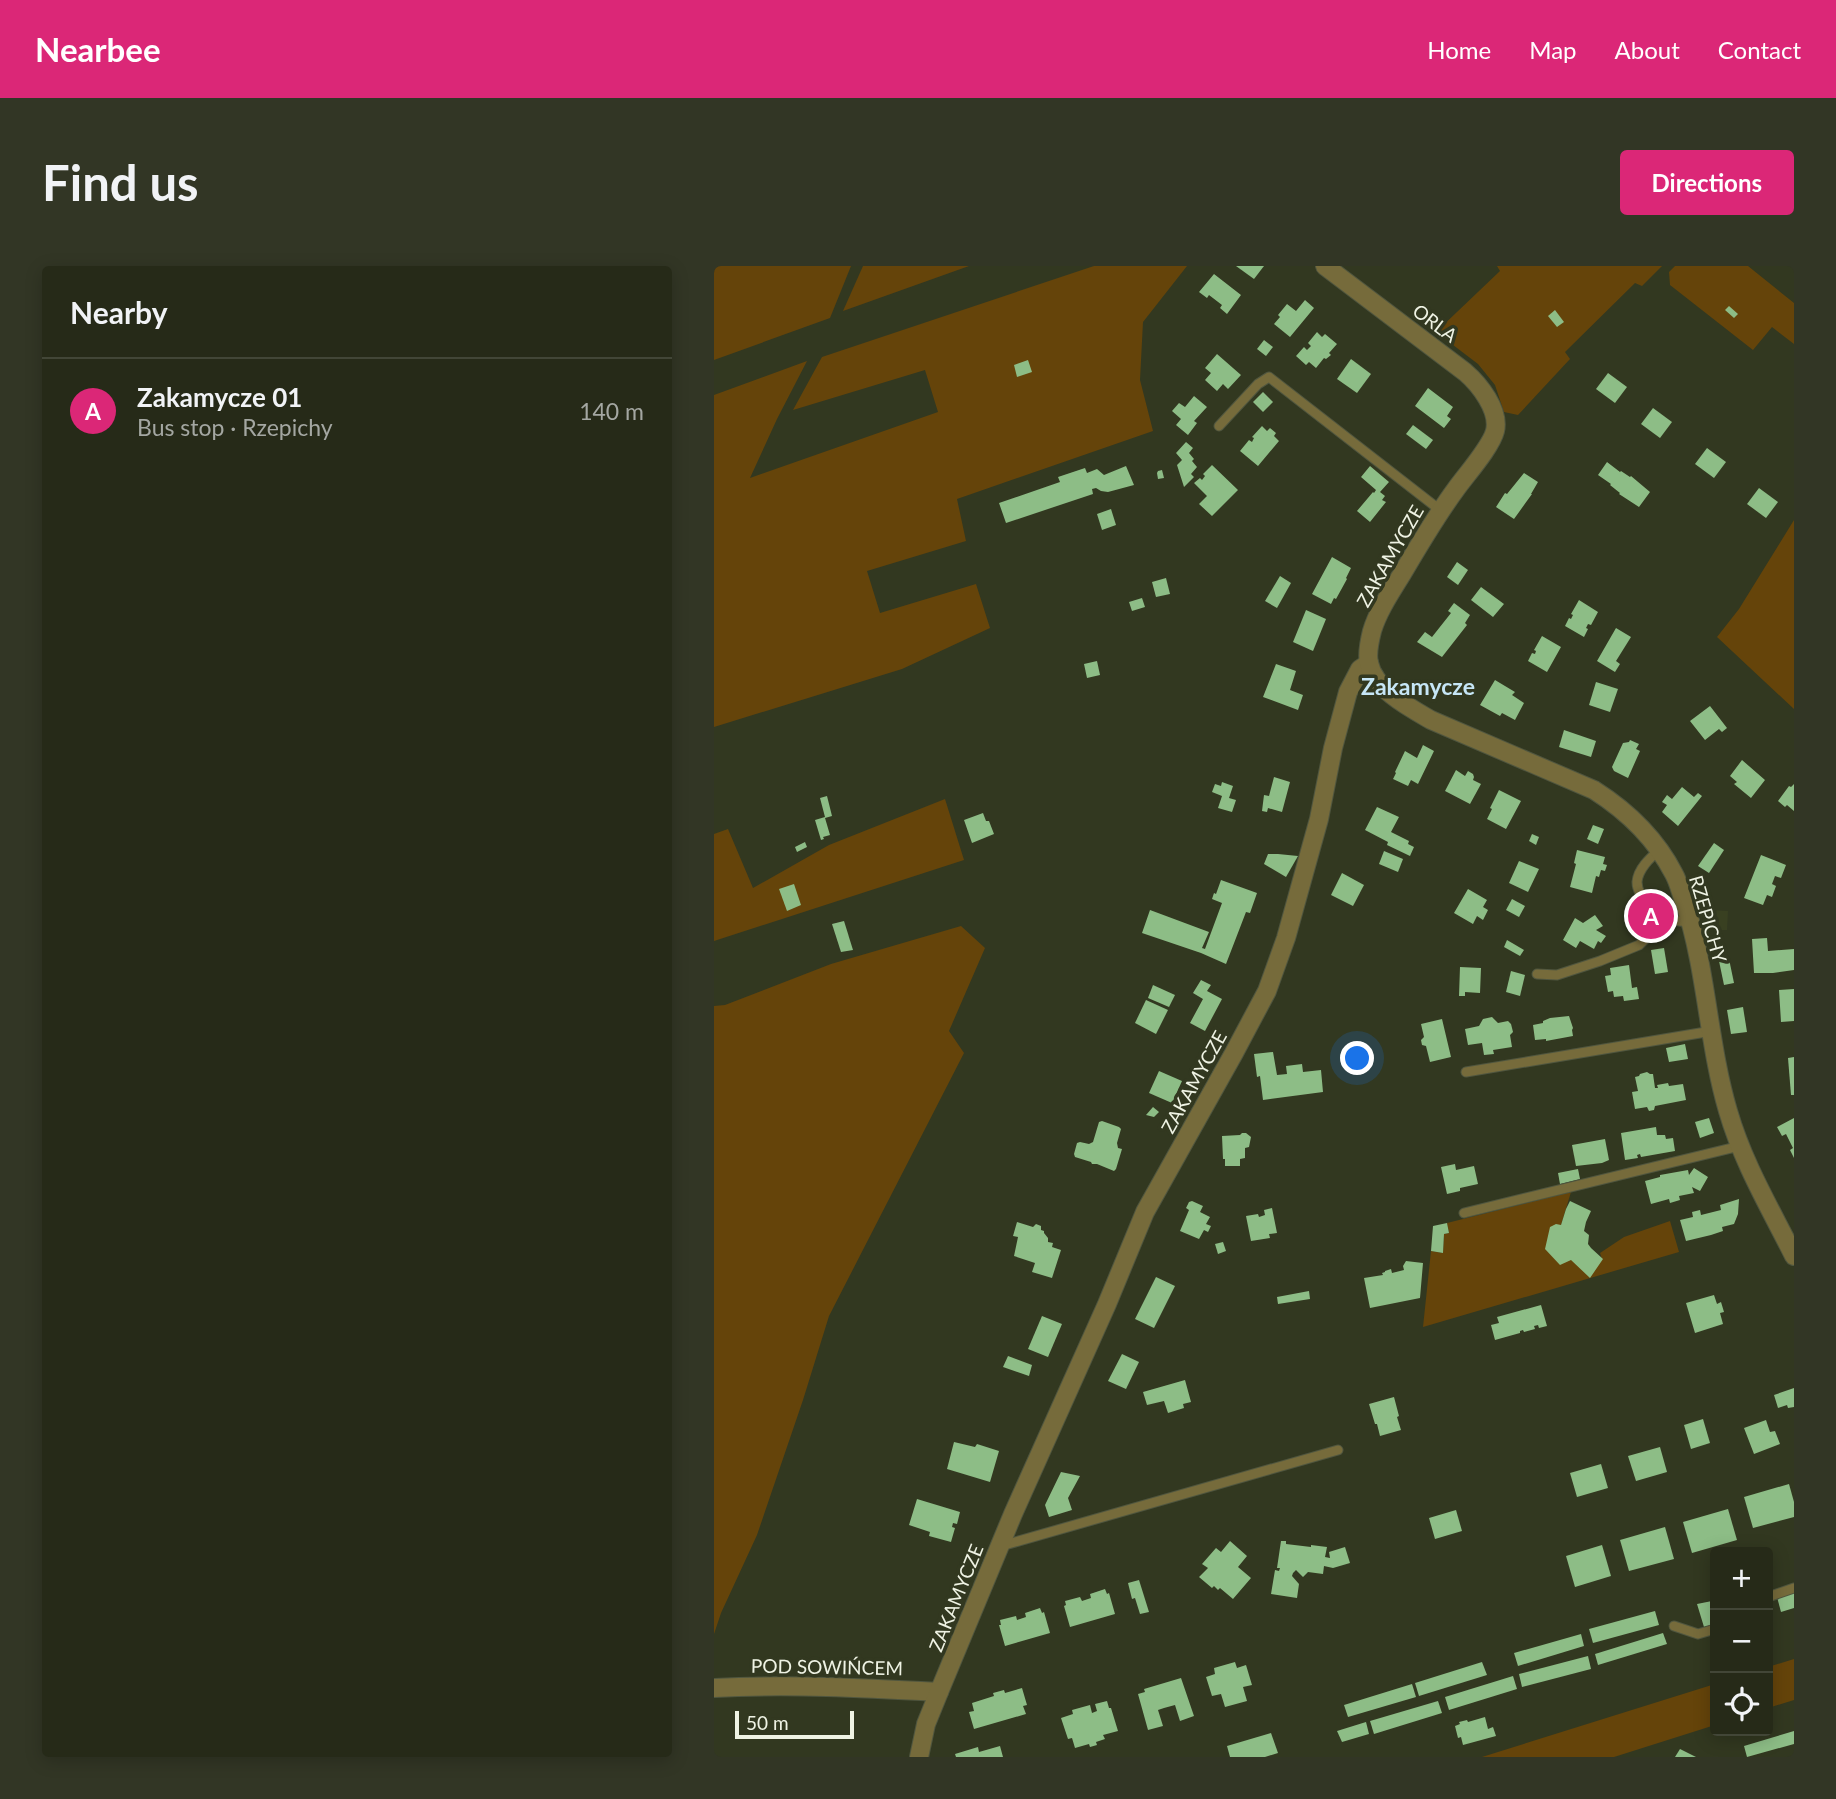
<!DOCTYPE html>
<html lang="en">
<head>
<meta charset="utf-8">
<style>
  body { margin:0; font-family:Lato,sans-serif; background:#323625; color:#f1f3f6 }
  .controls { position:absolute; right:21px; bottom:21px; display:grid; overflow:hidden; border-radius:7px; box-shadow:0 4px 18px #0003 }
  .controls button { width:63px; height:63px; display:grid; place-items:center; padding:0; border:0; border-bottom:2px solid #424637; background:#262a18; color:#f1f3f6; font:35px sans-serif }
  .scale { position:absolute; left:21px; bottom:18px; width:119px; box-sizing:border-box; padding-left:7px; border:4px solid #eff3e4; border-top:0; font-size:19px; line-height:24px; white-space:nowrap; color:#eff3e4; -webkit-text-stroke:5px #323820; paint-order:stroke }
  .you { position:absolute; left:644px; top:793px; width:24px; height:24px; margin:-18px; border:5px solid #fff; border-radius:50%; background:#1a73e8; box-shadow:0 0 0 10px #1a73e833 }
  .badge { display:grid; place-items:center; width:46px; height:46px; border-radius:50%; background:#db2777; color:#fff; font-size:23px; font-weight:700 }
  .pin { position:absolute; translate:-50% -50%; border:4px solid #fff; box-shadow:0 2px 7px #0006 }
  .list { margin:0; padding:0; list-style:none }
  h2 { display:flex; justify-content:space-between; align-items:center; height:91px; margin:0; padding:0 28px; font-size:30px }
  h2 small { font-size:23px; font-weight:400; color:#a4a7a2 }
  .list li { display:grid; grid-template-columns:46px 1fr auto; gap:21px; align-items:center; box-sizing:border-box; height:105px; padding:0 28px; border-top:2px solid #424637 }
  .list b { display:block; font-size:26px; white-space:nowrap }
  .list p { margin:0; font-size:23px; white-space:nowrap; color:#a4a7a2 }
  .list em { font-size:23px; font-style:normal; color:#a4a7a2 }
  .icon { flex:none; width:38px; height:38px; fill:none; stroke:currentColor; stroke-width:2; stroke-linecap:round; stroke-linejoin:round }
  .map { position:relative; flex:none; width:1080px; height:1491px; overflow:hidden; border-radius:7px }
  header { display:flex; align-items:center; gap:42px; box-sizing:border-box; height:98px; padding:0 35px; background:#db2777; color:#fff }
  header strong { font-size:33px }
  nav { display:flex; gap:38px; margin-inline-start:auto; font-size:24px }
  .intro { display:flex; align-items:center; justify-content:space-between; box-sizing:border-box; height:168px; padding:0 42px }
  h1 { margin:0; font-size:49px }
  .button { padding:18px 32px; border-radius:7px; background:#db2777; color:#fff; font-size:24px; font-weight:700 }
  main { display:flex; gap:42px; padding:0 42px }
  aside { flex:1; background:#262a18; border-radius:7px; box-shadow:0 4px 18px #0003 }
  .map>svg:first-child { display:block }
</style>
</head>
<body>
<header>
<strong>Nearbee</strong>
<nav><a>Home</a><a>Map</a><a>About</a><a>Contact</a></nav>
</header>
<div class="intro"><h1>Find us</h1><a class="button">Directions</a></div>
<main>
<aside>
<h2>Nearby<small></small></h2>
<ul class="list">
<li><span class="badge">A</span><div><b>Zakamycze 01</b><p>Bus stop · Rzepichy</p></div><em>140 m</em></li>
</ul>
</aside>
<div class="map">
<svg width="1080" height="1491" viewBox="0 0 1080 1491">
  <rect width="100%" height="100%" fill="#323820"/>
  <path fill="#394021" d="M995,644L1014,645L1013,664H999Z"/>
  <g fill="#65440a">
    <path d="M0,0H137L116,52L0,94Z"/>
    <path d="M149,0H255L129,45Z"/>
    <path d="M380,0H473L429,56L426,114L439,165L243,233L252,275L153,305L166,347L262,318L276,362L188,403L0,461V129L93,95L63,153L36,212L224,146L211,104L79,144L108,91Z"/>
    <path d="M783,0H948L928,20L921,17L851,86L856,93L804,149L790,146L781,119L764,98L722,66L786,5Z"/>
    <path d="M961,0H1034L1080,37V78L1058,61L1039,84L956,19L955,6Z"/>
    <path d="M1080,254V443L1003,371L1025,343Z"/>
    <path d="M231,533L250,594L0,675V568L14,563L39,622L115,579Z"/>
    <path d="M247,660L271,682L235,765L250,787L115,1050L89,1134L43,1269L7,1347L0,1368V740L11,739L117,698Z"/>
    <path d="M857,926L847,959L857,994L888,993L886,987L910,971L956,955L965,986L709,1061L717,985L729,987L730,968L735,967L733,957Z"/>
    <path d="M1080,1393V1434L1054,1442V1401Z"/>
    <path d="M1001,1418V1459L900,1491H768Z"/>
  </g>
  <g fill="#8dbd86">
    <path d="M522,0H550L540,13Z"/>
    <path d="M500,8L527,29L513,48L506,42L508,39L495,29L493,32L485,26Z"/>
    <path d="M591,34L600,42L576,71L560,58L566,51L564,49L573,38L582,45Z"/>
    <path d="M1015,40L1024,48L1020,52L1011,44Z"/>
    <path d="M841,44L850,56L843,61L834,50Z"/>
    <path d="M603,66L608,71L611,68L623,78L615,87L617,89L612,93L610,92L602,102L595,96L592,99L582,90L590,81L593,84L597,80L594,77Z"/>
    <path d="M550,74L559,81L552,90L543,83Z"/>
    <path d="M503,88L527,109L514,123L509,118L503,125L491,114L497,107L491,102Z"/>
    <path d="M637,93L657,108L643,127L623,113Z"/>
    <path d="M314,94L318,106L303,111L300,99Z"/>
    <path d="M894,107L913,121L901,137L882,123Z"/>
    <path d="M714,122L739,141L733,150L737,153L730,162L701,140Z"/>
    <path d="M549,126L559,136L549,146L539,136Z"/>
    <path d="M480,130L493,141L480,155L483,157L474,169L462,159L467,153L458,145L465,137L471,141Z"/>
    <path d="M939,142L958,156L946,172L927,158Z"/>
    <path d="M699,159L719,174L712,183L692,168Z"/>
    <path d="M548,160L553,165L556,162L562,167L560,170L565,175L544,200L526,185L535,174L538,176L540,172L538,171Z"/>
    <path d="M472,176L479,182L475,187L480,193L478,195L483,201L477,208L480,211L470,221L463,199L468,194L462,187Z"/>
    <path d="M993,182L1012,196L1000,212L981,198Z"/>
    <path d="M893,196L906,206L907,205L916,211L917,210L936,226L925,241L905,228L906,227L896,219L897,218L884,209Z"/>
    <path d="M498,199L524,224L498,250L485,238L493,230L480,217L486,212L488,214L491,210L489,208Z"/>
    <path d="M412,200L420,219L394,226L387,225L382,222L378,223L379,228L292,257L285,237L346,216L344,211L371,202L373,207L383,203L390,209Z"/>
    <path d="M656,200L675,216L666,226L671,230L668,234L672,236L656,256L643,245L659,226L660,227L662,224L647,211Z"/>
    <path d="M448,204L450,212L444,213L443,207L444,205Z"/>
    <path d="M810,207L824,216L817,228H818L800,253L782,241L791,227L793,228Z"/>
    <path d="M1045,222L1064,236L1052,252L1033,238Z"/>
    <path d="M397,243L402,259L388,264L383,248Z"/>
    <path d="M618,291L637,302L632,312L633,313L622,333L620,332L617,338L598,328Z"/>
    <path d="M743,296L754,304L744,319L733,311Z"/>
    <path d="M566,310L577,317L563,342L551,335Z"/>
    <path d="M452,312L456,328L442,331L438,316Z"/>
    <path d="M767,321L790,338L779,351L757,334Z"/>
    <path d="M428,332L431,341L418,345L415,336Z"/>
    <path d="M865,334L884,346L877,359L874,358L872,362L874,363L870,371L851,360L855,352L857,353L859,349L857,348Z"/>
    <path d="M740,337L756,349L751,357L753,359L728,391L703,376L711,366L718,371L737,347L734,345Z"/>
    <path d="M592,344L612,353L599,385L579,376Z"/>
    <path d="M902,362L917,371L902,395L906,398L901,406L883,395Z"/>
    <path d="M828,370L847,381L833,406L814,395L818,387L821,388L822,385L820,384Z"/>
    <path d="M383,395L386,409L373,412L370,398Z"/>
    <path d="M562,398L582,405L576,424L589,429L584,444L549,431Z"/>
    <path d="M781,414L801,426L798,429L810,437L801,454L788,447L786,450L766,439Z"/>
    <path d="M882,416L904,423L896,446L875,439Z"/>
    <path d="M996,440L1013,462L1008,466L1005,463L991,474L976,455Z"/>
    <path d="M850,464L882,475L877,491L845,481Z"/>
    <path d="M916,474L925,478L922,483L926,485L914,512L900,505L898,501L909,477L915,476Z"/>
    <path d="M709,479L720,485L704,518L697,514L694,520L679,513L682,507L681,506L691,485L703,492Z"/>
    <path d="M1028,494L1051,514L1037,532L1020,518L1023,516L1016,510Z"/>
    <path d="M742,504L751,510L754,505L759,508L760,511L759,514L767,518L756,538L731,525Z"/>
    <path d="M560,511L576,516L568,546L554,542L553,546L548,545L550,529L555,530Z"/>
    <path d="M508,516L519,520L515,532L522,534L518,546L504,542L508,530L498,526L501,518L507,520Z"/>
    <path d="M1080,518V545L1073,539L1071,541L1064,535L1075,520L1077,521Z"/>
    <path d="M968,521L980,531L984,527L988,530L964,560L948,546L953,539L948,536L953,529L958,533Z"/>
    <path d="M785,524L807,535L792,563L773,553L778,543L776,542Z"/>
    <path d="M113,530L118,550L111,552L116,569L109,571L110,573L107,574L101,554L111,551L106,532Z"/>
    <path d="M663,541L685,551L677,566L695,575L694,578L700,581L696,590L673,579L674,576L651,564Z"/>
    <path d="M269,547L272,555H275L280,568L258,577L250,554Z"/>
    <path d="M879,559L890,563L884,578L873,573Z"/>
    <path d="M818,568L825,571L822,579L815,575Z"/>
    <path d="M91,576L93,581L83,586L81,581Z"/>
    <path d="M1000,577L1010,584L995,607L984,600Z"/>
    <path d="M863,584L891,591L889,598L893,599L891,605L887,604L885,611L882,610L878,627L856,621L862,598L860,597Z"/>
    <path d="M670,585L689,593L684,606L665,598Z"/>
    <path d="M554,588H564L584,590L572,611L550,598Z"/>
    <path d="M1047,589L1072,599L1067,612L1061,610L1058,618L1062,620L1058,631L1053,629L1049,639L1030,632Z"/>
    <path d="M805,595L825,603L814,626L795,617Z"/>
    <path d="M628,607L650,619L639,640L617,629Z"/>
    <path d="M507,614L543,627L536,647L532,646L512,698L487,687L428,667L436,644L495,666L488,682L491,683L508,637L498,633L500,627L502,628Z"/>
    <path d="M80,618L87,639L73,645L65,623Z"/>
    <path d="M754,623L773,634L769,641L774,644L769,654L763,650L759,658L740,647Z"/>
    <path d="M798,633L811,640L805,651L792,644Z"/>
    <path d="M881,649L889,660L882,664L892,670L887,677L884,675L880,683L866,675L862,682L849,674L861,652L869,657Z"/>
    <path d="M130,655L139,684L127,686L118,658Z"/>
    <path d="M1053,672L1054,685L1080,683V704L1059,707H1040L1038,673Z"/>
    <path d="M793,674L810,684L806,690L790,681Z"/>
    <path d="M950,682L954,706L941,708L937,684Z"/>
    <path d="M1015,693L1020,717L1010,719L1005,695Z"/>
    <path d="M915,699L918,722L923,721L925,733L910,735L909,730L900,731L899,725L894,726L891,710L897,709L896,702Z"/>
    <path d="M746,701L767,702L766,727L751,726V730H745Z"/>
    <path d="M797,705L811,709L806,730L792,726Z"/>
    <path d="M487,714L497,719L493,725L508,733L491,765L476,757L489,733L479,727Z"/>
    <path d="M439,719L461,729L455,741L434,732Z"/>
    <path d="M1080,723V755L1067,756L1065,724Z"/>
    <path d="M432,734L454,744L442,768L421,757Z"/>
    <path d="M1029,741L1033,766L1017,768L1013,744Z"/>
    <path d="M855,750L859,762L858,764L859,770L832,775V773L821,774L819,759L829,757V755L836,752Z"/>
    <path d="M778,751L784,757L794,755L797,758L799,766L796,769L798,781L779,784L780,788L770,789L768,777L754,779L751,763L765,760L769,753Z"/>
    <path d="M728,753L737,791L716,796L712,780L708,779L707,774L710,771L707,758Z"/>
    <path d="M971,778L974,793L955,796L952,782Z"/>
    <path d="M559,786L563,809L573,808L572,800L588,798L589,806L607,804L609,826L549,834L546,810L543,811L540,788Z"/>
    <path d="M1080,791V829H1077L1074,792Z"/>
    <path d="M445,805L468,815L458,837L435,827Z"/>
    <path d="M933,806L936,808H939L941,822H944L943,819L954,817L955,820L969,818L972,834L941,840L940,844L935,845L933,841L921,843L918,826L924,825L921,811L925,810L926,808Z"/>
    <path d="M439,841L445,846L440,851L432,849Z"/>
    <path d="M995,852L1000,867L986,872L981,856Z"/>
    <path d="M1080,852V892L1076,884L1079,882L1072,868L1068,870L1063,861Z"/>
    <path d="M388,855L405,861L407,863L403,877L404,882L408,883L402,903L400,905L383,898H378L377,896L361,891L360,888L363,877L366,876L375,878L379,876L385,856Z"/>
    <path d="M942,861L943,869H951L952,873L959,872L961,885L927,891L926,888L923,889L924,892L911,894L907,867Z"/>
    <path d="M528,867H532L537,871L535,881L531,882V892L526,893V900H511V893H509L508,870L526,869Z"/>
    <path d="M891,873L895,894L888,897L862,900L858,879Z"/>
    <path d="M741,898L742,904L760,900L764,918L746,922V925L733,928L727,901Z"/>
    <path d="M980,902L994,911L986,925L978,921L980,927L965,930L966,934L956,937L955,933L937,938L931,915L946,911V909L974,904L975,909Z"/>
    <path d="M864,903L866,913L846,918L844,907Z"/>
    <path d="M1025,933L1024,948L1020,958L1008,961L1009,965L997,969L972,975L966,954L979,951L978,946L986,944L987,949L1007,944L1006,939Z"/>
    <path d="M478,935L489,940L486,946L496,951L492,958L497,960L494,966L490,964L485,973L466,965L475,944L472,942L475,936Z"/>
    <path d="M856,935L877,945L872,956L870,965L875,969L874,978L877,982L889,993L876,1012L857,994L846,999L831,983L836,961L842,958L847,959L852,943Z"/>
    <path d="M558,942L563,967L555,968L556,972L537,975L532,950L544,948L545,951L551,949L550,944Z"/>
    <path d="M303,956L319,961L322,958L327,960V964L330,965V967L334,972V976L339,977L338,981L347,984L338,1012L318,1006L321,997L300,990L304,971L299,970Z"/>
    <path d="M733,957L735,967L730,968L729,987L717,985L719,960Z"/>
    <path d="M509,976L512,985L504,988L501,978Z"/>
    <path d="M692,995L709,997L706,1032L656,1042L650,1012L669,1009L668,1007L671,1006V1005L677,1003L678,1007L690,1004L689,1000Z"/>
    <path d="M442,1011L461,1020L440,1062L421,1053Z"/>
    <path d="M595,1025L596,1033L564,1038L563,1031Z"/>
    <path d="M1000,1029L1003,1038L1007,1036L1010,1046L1006,1047L1009,1058L981,1067L972,1037Z"/>
    <path d="M827,1039L833,1060L825,1062L824,1059L820,1060L821,1063L810,1066L809,1064L806,1065V1067L781,1074L777,1059L785,1057L783,1051Z"/>
    <path d="M328,1050L348,1058L334,1091L314,1083Z"/>
    <path d="M408,1088L425,1096L412,1123L394,1115Z"/>
    <path d="M294,1090L318,1099L315,1110L289,1101Z"/>
    <path d="M471,1114L477,1136L469,1138L470,1142L454,1147L450,1135L433,1139L429,1126Z"/>
    <path d="M1080,1122V1141L1074,1142L1073,1139L1064,1142L1060,1129Z"/>
    <path d="M680,1131L685,1150L683,1151L687,1164L666,1170L663,1158H661L655,1138Z"/>
    <path d="M989,1153L996,1177L977,1183L970,1159Z"/>
    <path d="M1052,1154L1056,1166L1061,1165L1066,1178L1040,1188L1030,1162Z"/>
    <path d="M240,1176L261,1181L263,1178L285,1185L276,1216L233,1203Z"/>
    <path d="M946,1181L953,1206L922,1215L914,1190Z"/>
    <path d="M887,1198L894,1222L863,1231L856,1207Z"/>
    <path d="M347,1206L366,1210L354,1232L358,1244L335,1251L331,1239Z"/>
    <path d="M1075,1218L1080,1236V1251L1039,1262L1030,1231Z"/>
    <path d="M203,1233L246,1246L243,1258L239,1257L238,1261L241,1262L237,1276L215,1270L216,1266L195,1259Z"/>
    <path d="M1014,1243L1023,1274L978,1287L969,1256Z"/>
    <path d="M742,1244L748,1265L721,1273L715,1252Z"/>
    <path d="M951,1261L960,1293L915,1305L906,1274Z"/>
    <path d="M516,1275L533,1290L524,1301L537,1312L519,1333L506,1322L504,1324L500,1320L498,1322L485,1311L494,1302L488,1298L502,1282L507,1286Z"/>
    <path d="M567,1275H572V1278L597,1281V1279L613,1281L611,1291L616,1292L615,1286L631,1281L636,1297L619,1302L610,1300L609,1308L594,1306L589,1311L582,1304L579,1307L578,1310L585,1318L583,1332L557,1328L561,1304L565,1305L566,1302H563Z"/>
    <path d="M888,1279L897,1310L861,1321L852,1290Z"/>
    <path d="M425,1314L435,1346L426,1348L421,1332L418,1333L414,1317Z"/>
    <path d="M391,1323L393,1328L395,1327L401,1348L356,1361L350,1340L352,1339L351,1335L366,1331L368,1335L377,1332L376,1328Z"/>
    <path d="M1080,1326V1342L1067,1346L1063,1331Z"/>
    <path d="M1001,1333V1358L990,1361L983,1338L998,1335V1334Z"/>
    <path d="M326,1342L328,1347L330,1346L336,1367L291,1380L285,1359H287L286,1354L302,1350L303,1354L312,1351L311,1347Z"/>
    <path d="M941,1345L945,1359L879,1377L875,1363Z"/>
    <path d="M949,1367L953,1378L884,1399L881,1388Z"/>
    <path d="M867,1368L870,1380L804,1400L800,1387Z"/>
    <path d="M874,1390L877,1403L808,1421L805,1408Z"/>
    <path d="M521,1396L523,1402L532,1399L538,1419L529,1421L533,1435L511,1441L507,1428L498,1430L492,1411L501,1408L500,1402Z"/>
    <path d="M768,1396L773,1409L705,1430L701,1417Z"/>
    <path d="M799,1410L803,1423L735,1444L731,1431Z"/>
    <path d="M467,1412L480,1450L466,1455L461,1439L450,1442L444,1444L449,1460L434,1464L424,1428L431,1426L430,1423Z"/>
    <path d="M698,1418L702,1431L634,1451L630,1439Z"/>
    <path d="M308,1422L313,1439L309,1440L312,1448L260,1463L255,1446L260,1445L258,1437L280,1430L279,1427L290,1424L291,1427Z"/>
    <path d="M393,1435L395,1442H397L404,1465L389,1469L391,1473L382,1476L383,1479L376,1481L375,1478L361,1482L358,1472L354,1473L347,1452L359,1448L358,1444L376,1439L378,1447L383,1445L381,1438Z"/>
    <path d="M724,1435L728,1447L660,1468L656,1455Z"/>
    <path d="M771,1451L774,1463L779,1461L782,1470L749,1479L747,1471L744,1472L741,1460L746,1458L745,1456L753,1454L754,1456Z"/>
    <path d="M652,1456L655,1468L628,1476L623,1465Z"/>
    <path d="M1080,1465V1478L1033,1491L1030,1480Z"/>
    <path d="M557,1467L564,1487L551,1491H516L513,1480Z"/>
    <path d="M286,1480L289,1491H242L241,1488L264,1481L265,1486Z"/>
    <path d="M966,1483L982,1491H961Z"/>
  </g>
  <g fill="none" stroke-linecap="round" stroke-linejoin="round">
    <defs>
      <g id="service">
        <path d="M505,160L544,118L555,111L726,244"/>
        <path d="M945,584C936,592 924,603 923,616C923,633 949,654 965,655C967,656 975,654 976,654"/>
        <path d="M823,708L843,709L886,695L925,679L953,652"/>
        <path d="M752,806L998,765"/>
        <path d="M750,947L1026,880"/>
        <path d="M287,1280L624,1184"/>
        <path d="M1054,1331L1080,1322"/>
        <path d="M960,1360L984,1368L1001,1363"/>
      </g>
      <g id="minor">
        <path d="M0,1422C75,1418 150,1422 225,1426"/>
        <path d="M205,1491L212,1458L225,1426L299,1248L393,1038L431,946L520,787L553,725L572,672L605,553L619,482L634,426L646,403L655,397"/>
      </g>
      <path id="tertiary" d="M611,0L751,106C765,118 786,144 781,165C777,181 752,209 742,223C722,250 705,279 688,308C677,326 664,345 658,365C656,373 653,389 655,397C660,423 696,442 717,454L880,524C913,545 942,573 960,608C965,617 967,628 971,638C993,705 994,777 1014,845C1029,897 1056,942 1080,990"/>
    </defs>
    <use href="#service" stroke="#50563f" stroke-width="11"/>
    <use href="#minor" stroke="#50563f" stroke-width="20"/>
    <use href="#tertiary" stroke="#50563f" stroke-width="20"/>
    <use href="#service" stroke="#766b3b" stroke-width="9"/>
    <use href="#minor" stroke="#766b3b" stroke-width="18"/>
    <use href="#tertiary" stroke="#766b3b" stroke-width="18"/>
  </g>
  <g text-anchor="middle" stroke-width="7" stroke-linejoin="round" paint-order="stroke">
    <g font-size="19" fill="#eff3e4" stroke="#323820">
      <text transform="translate(721 57) rotate(37)" y="7">ORLA</text>
      <text transform="translate(676 290) rotate(-60)" y="7">ZAKAMYCZE</text>
      <text transform="translate(994 653) rotate(74)" y="7">RZEPICHY</text>
      <text transform="translate(480 816) rotate(-61)" y="7">ZAKAMYCZE</text>
      <text transform="translate(242 1332) rotate(-68)" y="7">ZAKAMYCZE</text>
      <text transform="translate(113 1401) rotate(1)" y="7">POD SOWIŃCEM</text>
    </g>
    <g font-size="23" font-weight="bold" fill="#c6e6f6" stroke="#323820">
      <text x="704" y="429">Zakamycze</text>
    </g>
  </g>
</svg>
<div class="controls">
<button>+</button>
<button>−</button>
<button><svg class="icon" aria-label="locate" viewBox="0 0 24 24"><circle cx="12" cy="12" r="6"/><path d="M12 2v4M12 18v4M2 12h4M18 12h4"/></svg></button>
</div>
<div class="scale">50 m</div>
<div class="you"></div>
<div class="pin badge" style="left:937px;top:650px">A</div>
</div>
</main>
</body>
</html>
